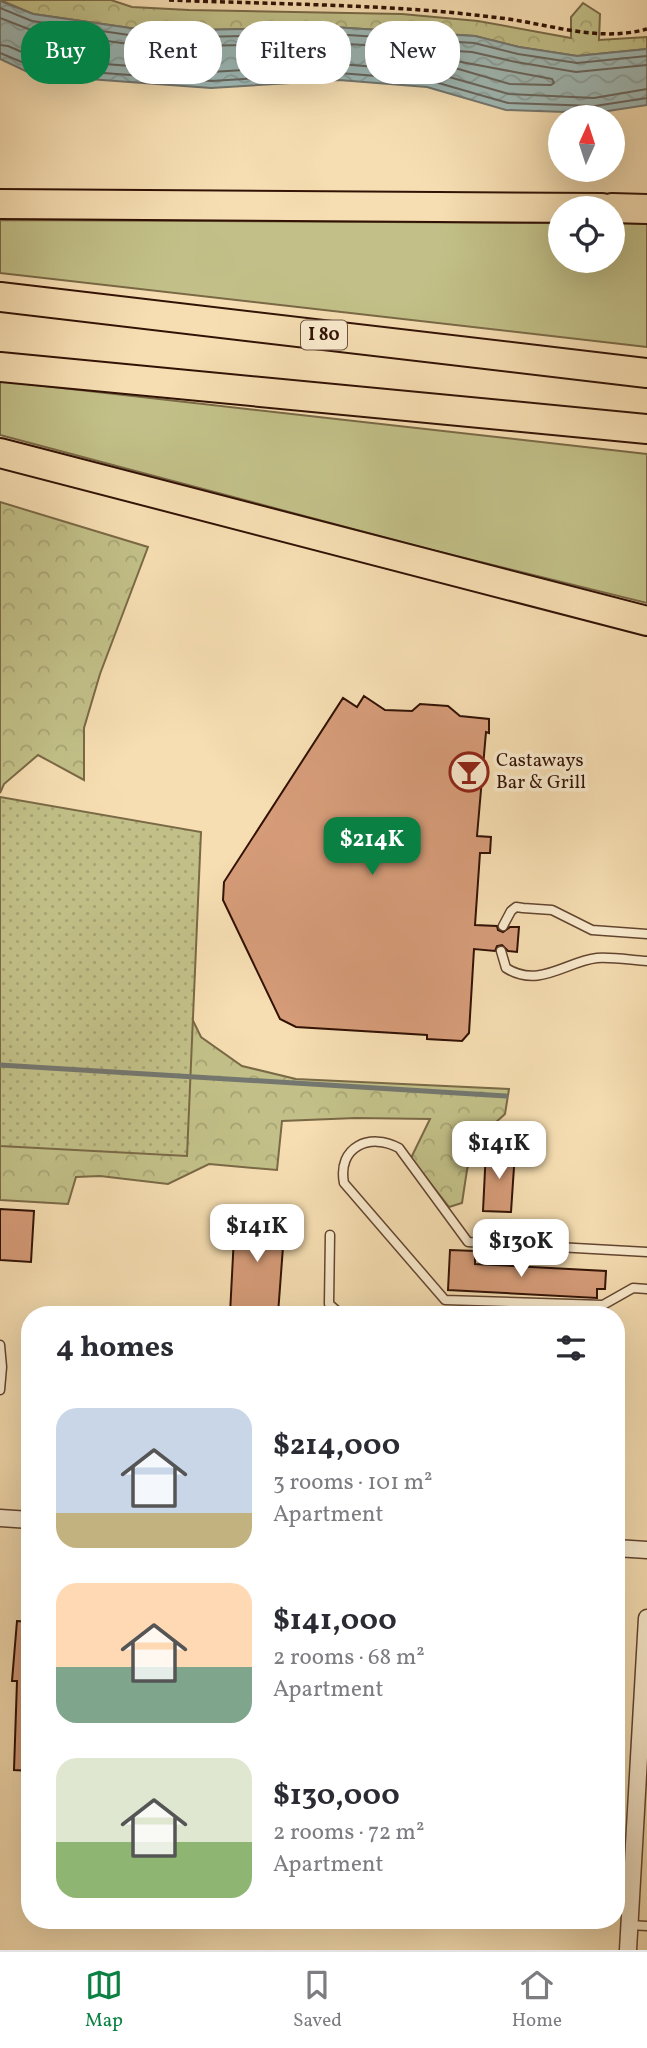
<!DOCTYPE html>
<meta charset="utf-8">
<style>
body{margin:0;font-family:Vollkorn,serif;background:#f2f2f3;color:#2b2b33;height:100vh;display:flex;flex-direction:column;font-size:26px;white-space:nowrap}
*{box-sizing:border-box;margin:0}
p{font-size:23px;color:#7c7c81}
.icon{flex:none;width:38px;height:38px;fill:none;stroke:currentColor;stroke-width:2;stroke-linecap:round;stroke-linejoin:round}
.map{position:relative;flex:1;overflow:hidden}
.details{position:absolute;left:21px;top:1306px;width:604px;height:623px;display:flex;flex-direction:column;background:#fff;border-radius:28px;box-shadow:0 7px 28px #0002}
.details>*{flex:none}
.banner{position:absolute;left:21px;top:21px;width:606px;height:63px;display:flex;gap:14px}
.needle{width:46px;rotate:3deg}
.tools{position:absolute;left:548px;top:105px;display:grid;gap:14px}
.tools a{display:grid;place-items:center;width:77px;height:77px;border-radius:50%;background:#fff;box-shadow:0 7px 28px #0002;font-size:35px}
.price{position:absolute;translate:-50% -60px;padding:0 16px;border-radius:14px;background:#fff;color:#222;font-size:23px;line-height:46px;filter:drop-shadow(0 2px 4px #0008)}
.price::after{content:'';position:absolute;left:50%;top:42px;width:21px;height:16px;margin-left:-10px;background:inherit;clip-path:polygon(0 0,100% 0,50% 100%)}
.price.current{background:#0b8043;color:#fff}
ul{padding:0;list-style:none}
li{display:flex;align-items:center;gap:21px;height:175px;padding:0 35px}
li span{display:grid;place-items:center;flex:none;width:196px;height:140px;border-radius:21px;color:#555}
li>.icon{margin-inline-start:auto}
span .icon{width:84px;height:84px;fill:#fffc;stroke-width:1}
li b{font-size:30px}
h2{display:flex;justify-content:space-between;align-items:center;height:84px;padding:0 35px;font-size:30px}
.tag{padding:0 24px;border-radius:28px;background:#fff;box-shadow:0 7px 28px #0002;font-size:24px;line-height:63px}
.tag.current{background:#0b8043;color:#fff}
.tabs{display:flex;justify-content:space-around;align-items:center;height:98px;border-top:2px solid #e1e1e2;background:#fff;font-size:19px;color:#7c7c81}
.tabs a{display:grid;justify-items:center;gap:4px}
.tabs .current{color:#0b8043}
.map>svg:first-child{display:block}
.green{fill:#c2c088;stroke:#7a6946;stroke-width:2}
.forest{fill:url(#forest-crowns);stroke:#7a6946;stroke-width:2}
.park{fill:url(#park-dots);stroke:#7a6946;stroke-width:2}
.water{fill:url(#water-waves);stroke:#74776f;stroke-width:2}
.lines{fill:none;stroke-linecap:round;stroke-linejoin:round}
.shore{stroke:#69665e;stroke-width:2}
.stream{stroke:#74776f;stroke-width:5}
.building{fill:#d69c79;stroke:#321205;stroke-width:2}
.service-casing{stroke:#634530;stroke-width:11}
.minor-casing{stroke:#634530;stroke-width:19}
.motorway-casing{stroke:#321205;stroke-width:32}
.path{stroke:#321205;stroke-width:3.5;stroke-dasharray:5 3.5;stroke-linecap:butt}
.service{stroke:#f9eacd;stroke-width:8}
.minor{stroke:#f9eacd;stroke-width:16}
.motorway{stroke:#f6deb2;stroke-width:28}
.labels{text-anchor:middle;dominant-baseline:central;stroke-width:7;stroke-linejoin:round;paint-order:stroke}
.shield{fill:#f9eacd;stroke:#6e5341;stroke-width:2}
.shield-label{font-size:18px;font-weight:bold;fill:#321205}
.poi-label{font-size:19px;fill:#321205;stroke:#f9eacd;text-anchor:start}
</style>
<div class="map">
<svg width="647" height="1950" viewBox="0 0 647 1950">
<defs>
<pattern id="forest-crowns" width="20" height="18" patternUnits="userSpaceOnUse" patternTransform="scale(1.75)"><rect width="20" height="18" fill="#c2c088"/><path d="M2 6a3 3 0 1 1 6 0M12 15a3 3 0 1 1 6 0" fill="none" stroke="#a7a474"/></pattern>
<pattern id="park-dots" width="8" height="8" patternUnits="userSpaceOnUse" patternTransform="scale(1.75)"><rect width="8" height="8" fill="#c2c088"/><path d="M2 2h.1M6 6h.1" fill="none" stroke="#a7a474" stroke-width="1.8" stroke-linecap="round"/></pattern>
<pattern id="water-waves" width="16" height="10" patternUnits="userSpaceOnUse" patternTransform="scale(1.75)"><rect width="16" height="10" fill="#a0bab6"/><path d="M0 5q4-4 8 0t8 0" fill="none" stroke="#8a9f9b"/></pattern>
</defs>
<rect width="100%" height="100%" fill="#f6deb2"/>
<filter id="stains"><feTurbulence type="fractalNoise" baseFrequency=".00286" numOctaves="4"/><feColorMatrix values="0 0 0 0 .2 0 0 0 0 .09 0 0 0 0 .02 0 0 0 .5 -.17"/></filter>
<radialGradient id="worn" r=".72"><stop offset=".6" stop-color="#630" stop-opacity="0"/><stop offset="1" stop-color="#630" stop-opacity=".3"/></radialGradient>
<!-- green -->
<path class="green" d="M 0,220 L 560,223 L 560,261 L 612,261 L 613,223 L 647,224 L 647,347 L 0,273 Z
M 0,381 L 647,454 L 647,603 L 432,550 L 0,435 Z"/>
<!-- forest -->
<path class="forest" d="M 0,0 L 111,0 L 132,7 L 189,10 L 402,14 L 478,21 L 571,38 L 571,17 L 583,3 L 600,14 L 599,40 L 647,37 L 647,49 L 577,56 L 519,47 L 475,36 L 332,27 L 151,31 L 33,14 Z
M 0,502 L 148,547 L 100,674 L 84,728 L 84,780 L 38,755 L 4,784 L 0,793 Z
M 0,907 L 182,998 L 201,1037 L 242,1066 L 296,1079 L 509,1089 L 505,1114 L 474,1142 L 467,1170 L 462,1203 L 449,1207 L 411,1158 L 430,1119 L 356,1118 L 282,1121 L 277,1170 L 209,1164 L 168,1184 L 100,1176 L 76,1177 L 68,1204 L 0,1200 Z"/>
<!-- park -->
<path class="park" d="M 0,797 L 201,832 L 187,1156 L 0,1146 Z"/>
<!-- water -->
<path class="water" d="M 0,1 L 33,14 L 151,31 L 332,27 L 475,36 L 519,47 L 577,56 L 647,49 L 647,105 L 595,113 L 506,110 L 427,87 L 339,80 L 211,88 L 34,75 L 0,59 Z"/>
<g class="lines">
<!-- shore -->
<path class="shore" d="M 0,8 L 32,21 L 150,38 L 332,34 L 474,43 L 518,54 L 577,63 L 647,56
M 0,18 L 31,30 L 149,47 L 332,43 L 472,52 L 516,62 L 576,72 L 647,65
M 0,45 L 8,46 L 38,59 L 211,72 L 339,64 L 428,71 L 509,94 L 594,98 L 647,89
M 0,53 L 36,68 L 211,81 L 339,73 L 428,80 L 508,103 L 595,106 L 647,98
M 456,61 L 552,79 L 554,83 L 551,85 L 510,84 L 455,68 L 453,64 Z"/>
<!-- stream -->
<path class="stream" d="M 0,1065 L 506,1096"/>
</g>
<!-- building -->
<path class="building" d="M 364,696 L 385,710 L 412,711 L 420,704 L 448,706 L 460,716 L 489,719 L 489,733 L 486,732 L 477,836 L 491,837 L 490,853 L 480,853 L 475,925 L 497,926 L 498,930 L 503,932 L 510,927 L 519,927 L 517,952 L 508,951 L 502,945 L 497,946 L 495,951 L 474,949 L 469,1033 L 462,1041 L 427,1039 L 427,1035 L 296,1027 L 280,1019 L 223,900 L 224,882 L 343,698 L 357,707 Z
M 486,1150 L 515,1152 L 511,1212 L 483,1211 Z
M 0,1209 L 34,1211 L 31,1262 L 0,1260 Z
M 255,1210 L 278,1211 L 277,1219 L 285,1220 L 278,1314 L 230,1314 L 235,1217 L 254,1218 Z
M 450,1250 L 475,1251 L 475,1264 L 606,1271 L 605,1289 L 597,1289 L 597,1298 L 448,1290 Z
M 17,1621 L 30,1622 L 30,1771 L 14,1770 L 17,1681 L 12,1681 Z"/>
<g class="lines">
<!-- service casing -->
<g class="service-casing">
<path id="service" d="M 503,926 L 511,911 L 516,907 L 523,908 L 552,910 L 592,930 L 647,934
M 501,951 L 506,968 C 539,989 567,961 597,958 C 613,957 631,960 647,961
M 330,1235 L 329,1304 L 337,1311
M 647,1252 L 468,1242 L 399,1148 C 370,1132 337,1147 344,1183 L 445,1300 L 603,1305 L 633,1288 L 647,1289
M 0,1345 L 2,1367 L 0,1390
M 629,1925 L 647,1926"/>
</g>
<!-- minor casing -->
<g class="minor-casing">
<path id="minor" d="M 0,1518 L 30,1520
M 616,1548 L 647,1550
M 628,1950 L 647,1618"/>
</g>
<!-- motorway casing -->
<g class="motorway-casing">
<path id="motorway" d="M 0,204 L 602,208
M 612,208 L 647,209
M 0,297 L 647,373
M 0,367 L 647,429
M 0,453 L 647,621"/>
</g>
<!-- path -->
<path class="path" d="M 169,0 C 265,4 361,4 457,13 C 482,16 507,18 531,23 C 569,30 608,40 647,29"/>
<!-- service -->
<use href="#service" class="service"/>
<!-- minor -->
<use href="#minor" class="minor"/>
<!-- motorway -->
<use href="#motorway" class="motorway"/>
</g>
<!-- icons -->
<defs>
<g id="bar-ring" transform="scale(2.0125)"><circle r="9.5" fill="#f9eacd" stroke="#8f2418" stroke-width="1.5"/><path d="M-6-5H6L.8 .8V4.5H3.5V6h-7V4.5H-.8V.8Z" fill="#8f2418"/></g>
</defs>
<g fill-rule="evenodd">
<use href="#bar-ring" x="469" y="772"/>
</g>
<g class="labels">
<!-- shield labels -->
<rect class="shield" x="301" y="320.5" width="46" height="29" rx="5"/>
<g class="shield-label">
<text x="324" y="335">I 80</text>
</g>
<!-- poi labels -->
<g class="poi-label">
<text x="496" y="761">Castaways<tspan x="496" dy="22">Bar &amp; Grill</tspan></text>
</g>
</g>
<rect width="100%" height="100%" filter="url(#stains)"/>
<rect width="100%" height="100%" fill="url(#worn)"/>
</svg>
<div class="tools">
<a><svg class="needle" viewBox="-14 -14 28 28"><path d="M0-13l5 13h-10z" fill="#e53935"/><path d="M0 13l5-13h-10z" fill="#7c7c81"/></svg></a>
<a><svg class="icon" aria-label="locate" viewBox="0 0 24 24"><circle cx="12" cy="12" r="6"/><path d="M12 2v4M12 18v4M2 12h4M18 12h4"/></svg></a>
</div>
<b class="price current" style="left:372px;top:877px">$214K</b>
<b class="price" style="left:499px;top:1181px">$141K</b>
<b class="price" style="left:257px;top:1264px">$141K</b>
<b class="price" style="left:521px;top:1279px">$130K</b>
<div class="banner">
<a class="tag current">Buy</a>
<a class="tag">Rent</a>
<a class="tag">Filters</a>
<a class="tag">New</a>
</div>
<section class="details">
<h2>4 homes<svg class="icon" aria-label="filters" viewBox="0 0 24 24"><path d="M4 7h16M4 17h16"/><circle cx="9" cy="7" r="2"/><circle cx="15" cy="17" r="2"/></svg></h2>
<ul>
<li><span style="background:linear-gradient(#c9d6e8 75%,#c2b280 0)"><svg class="icon" aria-label="home" viewBox="0 0 24 24"><path d="M3 11l9-7 9 7M6 9v11h12V9"/></svg></span><div><b>$214,000</b><p>3 rooms · 101 m²</p><p>Apartment</p></div></li>
<li><span style="background:linear-gradient(#ffd9b3 60%,#7fa58c 0)"><svg class="icon" aria-label="home" viewBox="0 0 24 24"><path d="M3 11l9-7 9 7M6 9v11h12V9"/></svg></span><div><b>$141,000</b><p>2 rooms · 68 m²</p><p>Apartment</p></div></li>
<li><span style="background:linear-gradient(#dfe7d0 60%,#8fb573 0)"><svg class="icon" aria-label="home" viewBox="0 0 24 24"><path d="M3 11l9-7 9 7M6 9v11h12V9"/></svg></span><div><b>$130,000</b><p>2 rooms · 72 m²</p><p>Apartment</p></div></li>
</ul>
</section>
</div>
<nav class="tabs">
<a class="current"><svg class="icon" aria-label="map" viewBox="0 0 24 24"><path d="M3 6l6-2 6 2 6-2v14l-6 2-6-2-6 2zM9 4v14M15 6v14"/></svg>Map</a>
<a><svg class="icon" aria-label="saved" viewBox="0 0 24 24"><path d="M7 4h10v16l-5-4-5 4z"/></svg>Saved</a>
<a><svg class="icon" aria-label="home" viewBox="0 0 24 24"><path d="M3 11l9-7 9 7M6 9v11h12V9"/></svg>Home</a>
</nav>
